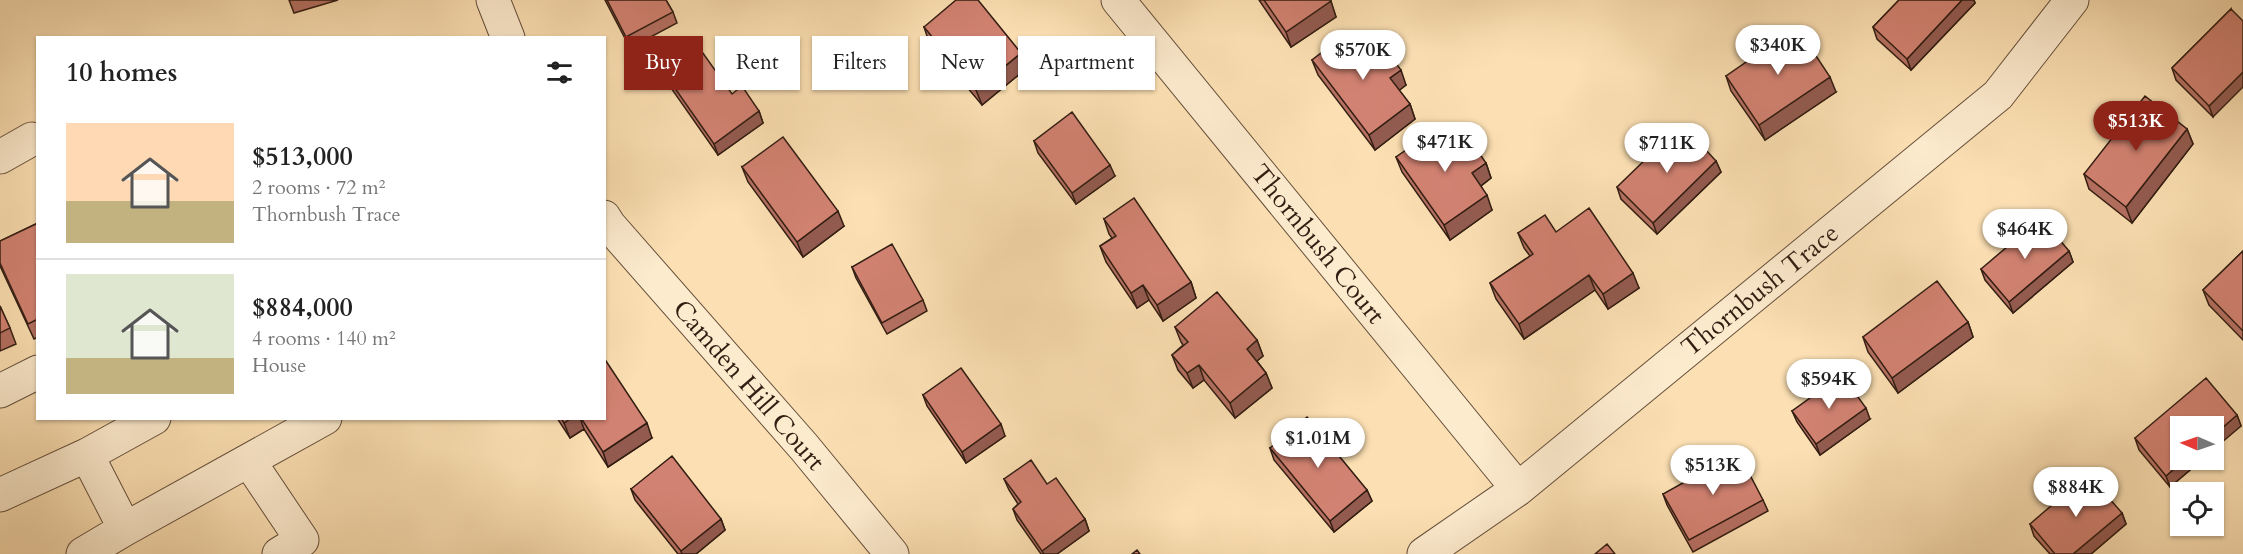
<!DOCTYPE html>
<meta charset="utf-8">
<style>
body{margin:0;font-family:Cardo,serif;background:#f2f2f2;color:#222;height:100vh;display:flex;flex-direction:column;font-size:22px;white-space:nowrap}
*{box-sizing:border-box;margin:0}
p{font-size:20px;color:#767676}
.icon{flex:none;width:33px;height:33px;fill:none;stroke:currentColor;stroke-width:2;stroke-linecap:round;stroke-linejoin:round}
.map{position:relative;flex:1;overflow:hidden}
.sheet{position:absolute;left:36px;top:36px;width:570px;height:384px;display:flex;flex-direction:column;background:#fff;border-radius:0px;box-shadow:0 2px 4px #0004}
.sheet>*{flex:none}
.guide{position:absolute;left:624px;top:36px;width:570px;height:54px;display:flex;gap:12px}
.needle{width:39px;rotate:272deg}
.buttons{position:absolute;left:2170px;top:416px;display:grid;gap:12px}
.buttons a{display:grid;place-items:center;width:54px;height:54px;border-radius:0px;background:#fff;box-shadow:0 2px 4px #0004;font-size:30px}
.price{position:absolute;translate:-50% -51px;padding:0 14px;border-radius:21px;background:#fff;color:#222;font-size:20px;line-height:39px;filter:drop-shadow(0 2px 3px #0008)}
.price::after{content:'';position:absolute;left:50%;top:36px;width:18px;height:14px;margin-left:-9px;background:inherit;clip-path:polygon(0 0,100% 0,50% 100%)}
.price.selected{background:#8f2418;color:#fff}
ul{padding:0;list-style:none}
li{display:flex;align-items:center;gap:18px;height:150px;padding:0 30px}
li+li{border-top:2px solid #e0e0e0}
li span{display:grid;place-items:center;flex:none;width:168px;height:120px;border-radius:0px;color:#555}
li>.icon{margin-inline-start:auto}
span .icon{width:72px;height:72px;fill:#fffc;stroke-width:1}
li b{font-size:26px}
h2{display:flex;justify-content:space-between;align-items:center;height:72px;padding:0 30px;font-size:26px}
.chip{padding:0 21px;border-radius:0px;background:#fff;box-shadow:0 2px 4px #0004;font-size:21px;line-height:54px}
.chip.selected{background:#8f2418;color:#fff}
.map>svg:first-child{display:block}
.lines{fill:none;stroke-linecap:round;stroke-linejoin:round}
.minor-casing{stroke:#644e3a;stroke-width:35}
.minor{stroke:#fdebce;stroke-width:33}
.wall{fill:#b57062;stroke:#321d12;stroke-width:1.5}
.shaded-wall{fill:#935b50;stroke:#321d12;stroke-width:1.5}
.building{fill:#d28272;stroke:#321d12;stroke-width:1.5}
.labels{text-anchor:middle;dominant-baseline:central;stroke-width:6;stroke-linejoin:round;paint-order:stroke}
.street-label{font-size:26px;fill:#321d12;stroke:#fdebce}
</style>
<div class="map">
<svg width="2243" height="554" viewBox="0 0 2243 554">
<rect width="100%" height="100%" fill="#fce0b3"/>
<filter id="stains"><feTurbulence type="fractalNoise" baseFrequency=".00333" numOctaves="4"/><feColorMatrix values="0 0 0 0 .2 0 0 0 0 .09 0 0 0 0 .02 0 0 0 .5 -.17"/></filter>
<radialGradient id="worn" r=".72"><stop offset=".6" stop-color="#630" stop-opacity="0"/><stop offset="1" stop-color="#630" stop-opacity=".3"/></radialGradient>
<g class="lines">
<!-- minor casing -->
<g class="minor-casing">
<path id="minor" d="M 493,0 L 508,38
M 1118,0 L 1518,489
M 0,157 L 32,139
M 604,217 L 609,225 L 804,447 L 892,554
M 0,391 L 38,372
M 87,455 L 125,529
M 249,461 L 302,540 L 279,554
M 0,495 L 87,455 L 154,418
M 83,554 L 125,529 L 325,418
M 1424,554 L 1518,489 L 1998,95 L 2072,0"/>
</g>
<!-- minor -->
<use href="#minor" class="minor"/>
</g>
<!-- wall -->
<path class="wall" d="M 289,0 L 338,0 L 294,13 Z
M 605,0 L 666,0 L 673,12 L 677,23 L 630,48 Z
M 1259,0 L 1330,0 L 1336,17 L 1291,47 Z
M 1899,0 L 1974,0 L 1975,3 L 1911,70 L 1877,39 L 1873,27 Z
M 2231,9 L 2213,117 L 2176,80 L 2172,68 Z
M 924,27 L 1027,68 L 982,105 L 929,42 Z
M 1361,51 L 1406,85 L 1399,90 L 1410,104 L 1415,119 L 1375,150 L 1318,75 L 1312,60 Z
M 660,67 L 732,94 L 759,111 L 763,123 L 718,155 L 664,78 Z
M 1726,76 L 1836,92 L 1765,140 L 1731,91 Z
M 2187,129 L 2193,144 L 2132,223 L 2089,189 L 2084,174 Z
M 1034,141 L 1115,176 L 1076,204 L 1038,153 Z
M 1450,145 L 1486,163 L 1491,178 L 1481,186 L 1492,210 L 1450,240 L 1402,172 L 1396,157 Z
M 1716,161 L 1721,172 L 1657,234 L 1621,199 L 1617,187 Z
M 742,167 L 844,226 L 803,257 L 748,182 Z
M 1104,219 L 1191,282 L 1196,298 L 1163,321 L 1149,300 L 1137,308 L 1106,262 L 1100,246 L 1112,238 L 1109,234 Z
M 38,223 L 38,337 L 34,339 L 0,266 L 0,241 Z
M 1556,232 L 1639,288 L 1608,309 L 1595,290 L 1524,339 L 1496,299 L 1490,283 L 1530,256 L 1524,248 L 1518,233 Z
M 2069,251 L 2073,262 L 2013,313 L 1985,280 L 1981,269 Z
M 2243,251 L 2243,340 L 2209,305 L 2203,290 Z
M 852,267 L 923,300 L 927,311 L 887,334 L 856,278 Z
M 0,306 L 10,328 L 16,344 L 0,351 Z
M 1968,322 L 1973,337 L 1898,393 L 1868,352 L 1863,337 Z
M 1175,327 L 1257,340 L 1263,356 L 1257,361 L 1266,373 L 1272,388 L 1235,418 L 1204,380 L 1193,388 L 1178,370 L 1172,355 L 1183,345 L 1181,342 Z
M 923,395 L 1005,436 L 966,463 L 927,406 Z
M 1792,411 L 1870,419 L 1820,455 L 1797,422 Z
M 2237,415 L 2241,426 L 2181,459 L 2203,459 L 2170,487 L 2139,450 L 2135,438 Z
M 557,418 L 604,418 L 652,438 L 608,467 L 584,429 L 570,438 Z
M 1270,448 L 1367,490 L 1372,501 L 1334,532 L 1274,460 Z
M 1004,479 L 1047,484 L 1085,519 L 1089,531 L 1057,554 L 1041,554 L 1017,520 L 1013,509 L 1018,504 L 1009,490 Z
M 631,489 L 721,519 L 725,530 L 696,554 L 678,554 L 635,500 Z
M 1663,494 L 1763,500 L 1768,511 L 1693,552 L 1667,505 Z
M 2122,513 L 2126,524 L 2091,554 L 2050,554 L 2034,536 L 2030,524 Z"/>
<!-- shaded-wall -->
<path class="shaded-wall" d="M 1962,0 L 1974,0 L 1975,3 L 1911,70 L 1907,59 Z
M 1331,1 L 1336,17 L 1291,47 L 1286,32 Z
M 1021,53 L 1027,68 L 982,105 L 976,90 Z
M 1401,70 L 1406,85 L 1396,93 L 1390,78 Z
M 2243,72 L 2243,87 L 2213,117 L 2209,106 Z
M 1830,77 L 1836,92 L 1765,140 L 1759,125 Z
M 1410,104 L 1415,119 L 1375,150 L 1369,135 Z
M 759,111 L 763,123 L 718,155 L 714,144 Z
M 2187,129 L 2193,144 L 2132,223 L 2126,207 Z
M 1716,161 L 1721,172 L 1657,234 L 1653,223 Z
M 1486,163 L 1491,178 L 1478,188 L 1472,173 Z
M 1110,165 L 1115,176 L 1076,204 L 1072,193 Z
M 1487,195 L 1492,210 L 1450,240 L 1444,225 Z
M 838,211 L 844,226 L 803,257 L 797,242 Z
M 2069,251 L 2073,262 L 2013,313 L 2009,302 Z
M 1633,273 L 1639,288 L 1608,309 L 1603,294 Z
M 1589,275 L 1595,290 L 1524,339 L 1519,324 Z
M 1191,282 L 1196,298 L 1163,321 L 1157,305 Z
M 1143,285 L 1149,300 L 1137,308 L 1131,293 Z
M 1968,322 L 1973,337 L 1898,393 L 1892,378 Z
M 1257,340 L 1263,356 L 1253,364 L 1247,349 Z
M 1199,365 L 1204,380 L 1193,388 L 1187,373 Z
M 1266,373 L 1272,388 L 1235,418 L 1230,403 Z
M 1866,408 L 1870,419 L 1820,455 L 1816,444 Z
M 2237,415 L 2241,426 L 2214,449 L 2214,435 Z
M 571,418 L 580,418 L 584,429 L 570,438 L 564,423 Z
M 647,423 L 652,438 L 608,467 L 603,452 Z
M 1001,424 L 1005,436 L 966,463 L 962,452 Z
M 2185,459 L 2203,459 L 2170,487 L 2166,476 Z
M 1367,490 L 1372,501 L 1334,532 L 1330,521 Z
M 2122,513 L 2126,524 L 2091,554 L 2073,554 Z
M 721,519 L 725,530 L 696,554 L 682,554 L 681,551 Z
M 1085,519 L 1089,531 L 1057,554 L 1044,554 L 1042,551 Z"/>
<!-- building -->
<path class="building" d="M 607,0 L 666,0 L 673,12 L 626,37 Z
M 956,0 L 978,0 L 1021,53 L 976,90 L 924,27 Z
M 1264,0 L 1330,0 L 1331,1 L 1286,32 Z
M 1899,0 L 1962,0 L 1907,59 L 1873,27 Z
M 2231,9 L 2243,21 L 2243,72 L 2209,106 L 2172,68 Z
M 1797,27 L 1830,77 L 1759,125 L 1726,76 Z
M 1347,33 L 1361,51 L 1377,38 L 1401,70 L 1390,78 L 1410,104 L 1369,135 L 1312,60 Z
M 695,42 L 732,94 L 742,86 L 759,111 L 714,144 L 660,67 Z
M 2145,96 L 2187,129 L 2126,207 L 2084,174 Z
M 1072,112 L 1110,165 L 1072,193 L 1034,141 Z
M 1682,124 L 1716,161 L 1653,223 L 1617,187 Z
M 1438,128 L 1450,145 L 1466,134 L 1486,163 L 1472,173 L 1487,195 L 1444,225 L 1396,157 Z
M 783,137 L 838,211 L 797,242 L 742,167 Z
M 1134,198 L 1191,282 L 1157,305 L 1143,285 L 1131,293 L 1100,246 L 1116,236 L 1104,219 Z
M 1589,208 L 1633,273 L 1603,294 L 1589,275 L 1519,324 L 1490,283 L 1533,254 L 1518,233 L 1545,215 L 1556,232 Z
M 2041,218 L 2069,251 L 2009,302 L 1981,269 Z
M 38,223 L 38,319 L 28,324 L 0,263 L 0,241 Z
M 892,244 L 923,300 L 882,323 L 852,267 Z
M 2243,251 L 2243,331 L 2203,290 Z
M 1937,281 L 1968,322 L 1892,378 L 1863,337 Z
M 1217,292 L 1257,340 L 1247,349 L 1266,373 L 1230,403 L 1199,365 L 1187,373 L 1172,355 L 1188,342 L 1175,327 Z
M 0,306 L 10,328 L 0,333 Z
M 604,358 L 647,423 L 603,452 L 581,418 L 604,418 Z
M 961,368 L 1001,424 L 962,452 L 923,395 Z
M 1842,375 L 1866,408 L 1816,444 L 1792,411 Z
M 2206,378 L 2237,415 L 2214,435 L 2214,426 L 2181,426 L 2181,459 L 2185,459 L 2166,476 L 2135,438 Z
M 1307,417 L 1367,490 L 1330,521 L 1270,448 Z
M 561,418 L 571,418 L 564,423 Z
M 1738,452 L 1763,500 L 1689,540 L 1663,494 Z
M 672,456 L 721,519 L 681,551 L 631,489 Z
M 1031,460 L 1047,484 L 1056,478 L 1085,519 L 1042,551 L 1013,509 L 1021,502 L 1004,479 Z
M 2088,474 L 2122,513 L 2073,554 L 2055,554 L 2030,524 Z
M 1607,544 L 1615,554 L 1595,554 Z
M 1137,550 L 1140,554 L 1132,554 Z"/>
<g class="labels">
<!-- street labels -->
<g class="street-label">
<text transform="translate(1318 244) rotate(51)">Thornbush Court</text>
<text transform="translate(1760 290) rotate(-39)">Thornbush Trace</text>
<text transform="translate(749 385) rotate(49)">Camden Hill Court</text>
</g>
</g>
<rect width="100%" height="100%" filter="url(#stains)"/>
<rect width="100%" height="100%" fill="url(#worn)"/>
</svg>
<div class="buttons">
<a><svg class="needle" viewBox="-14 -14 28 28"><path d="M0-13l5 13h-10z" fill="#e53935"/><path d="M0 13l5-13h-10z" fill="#767676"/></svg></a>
<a><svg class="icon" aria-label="locate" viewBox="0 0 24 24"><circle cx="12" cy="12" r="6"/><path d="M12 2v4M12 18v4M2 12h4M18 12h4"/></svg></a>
</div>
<b class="price" style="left:1778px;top:76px">$340K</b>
<b class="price" style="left:1363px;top:81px">$570K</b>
<b class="price selected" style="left:2136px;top:152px">$513K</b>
<b class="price" style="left:1445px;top:173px">$471K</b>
<b class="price" style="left:1667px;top:174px">$711K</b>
<b class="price" style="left:2025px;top:260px">$464K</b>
<b class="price" style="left:1829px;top:410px">$594K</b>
<b class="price" style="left:1318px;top:469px">$1.01M</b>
<b class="price" style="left:1713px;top:496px">$513K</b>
<b class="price" style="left:2076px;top:518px">$884K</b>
<div class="guide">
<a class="chip selected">Buy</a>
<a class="chip">Rent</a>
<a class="chip">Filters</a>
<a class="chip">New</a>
<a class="chip">Apartment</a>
</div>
<section class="sheet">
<h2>10 homes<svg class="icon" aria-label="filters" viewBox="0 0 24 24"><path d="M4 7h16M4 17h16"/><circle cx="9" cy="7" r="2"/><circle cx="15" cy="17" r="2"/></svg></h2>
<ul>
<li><span style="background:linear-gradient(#ffd9b3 65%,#c2b280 0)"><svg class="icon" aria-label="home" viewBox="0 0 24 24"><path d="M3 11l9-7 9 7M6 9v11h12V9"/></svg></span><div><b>$513,000</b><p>2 rooms · 72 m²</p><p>Thornbush Trace</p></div></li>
<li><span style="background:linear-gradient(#dfe7d0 70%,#c2b280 0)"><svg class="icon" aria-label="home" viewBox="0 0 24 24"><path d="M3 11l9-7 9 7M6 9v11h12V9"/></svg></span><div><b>$884,000</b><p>4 rooms · 140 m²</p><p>House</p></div></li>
</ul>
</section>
</div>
